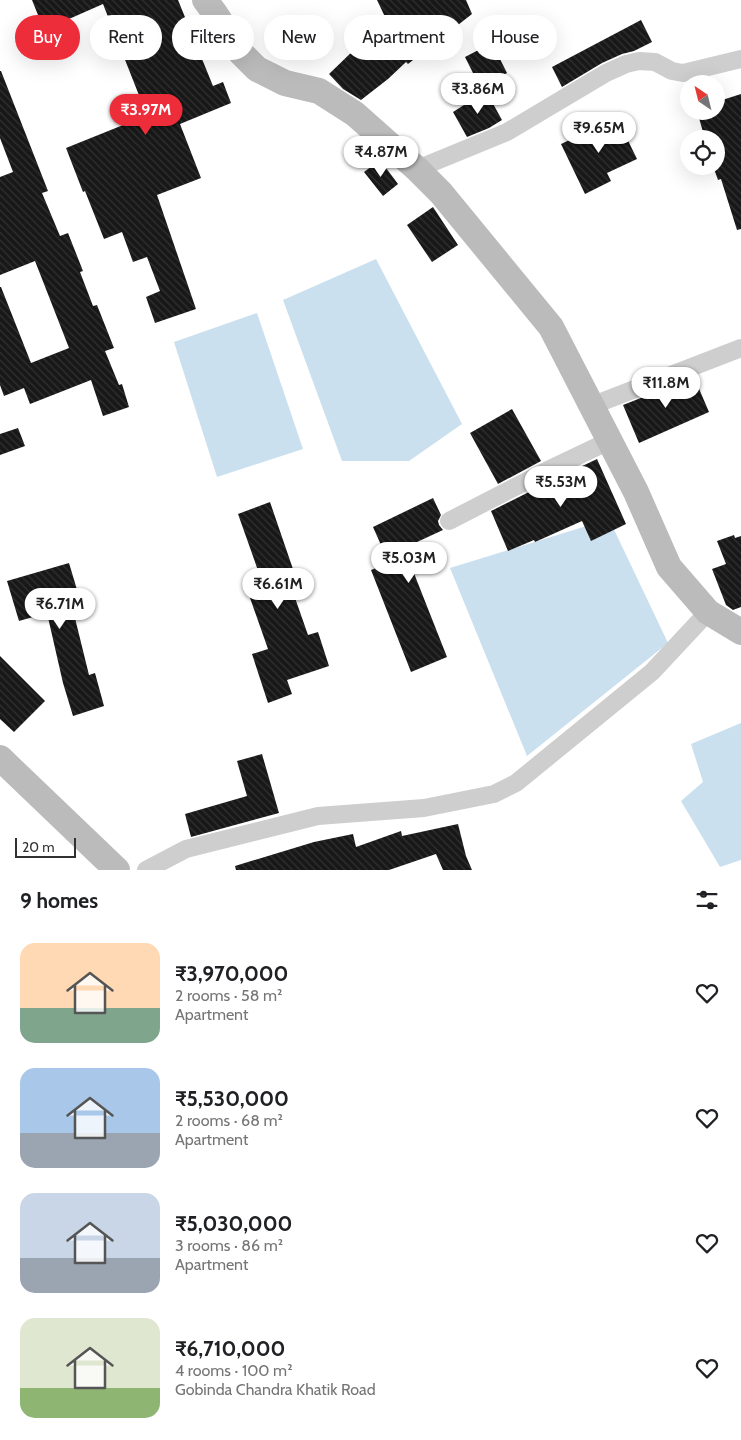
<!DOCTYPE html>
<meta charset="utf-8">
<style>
body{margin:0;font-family:Cabin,sans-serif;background:#f6f6f6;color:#202124;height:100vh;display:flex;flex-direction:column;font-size:19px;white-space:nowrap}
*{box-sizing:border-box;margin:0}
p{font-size:16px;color:#757577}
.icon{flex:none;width:28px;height:28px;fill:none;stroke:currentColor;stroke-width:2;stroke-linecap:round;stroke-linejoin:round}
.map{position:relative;height:870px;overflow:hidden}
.details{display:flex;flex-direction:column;background:#fff;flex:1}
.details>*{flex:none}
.banner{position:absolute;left:15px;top:15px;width:711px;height:45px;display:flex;gap:10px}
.needle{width:32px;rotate:325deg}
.buttons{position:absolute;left:680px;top:75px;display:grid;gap:10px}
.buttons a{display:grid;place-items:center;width:45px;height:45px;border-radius:50%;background:#fff;box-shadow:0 5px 20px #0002;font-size:25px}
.scale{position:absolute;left:15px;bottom:12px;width:61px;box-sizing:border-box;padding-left:5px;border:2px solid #313131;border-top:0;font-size:14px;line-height:18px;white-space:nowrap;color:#313131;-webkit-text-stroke:4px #fff;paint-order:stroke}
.price{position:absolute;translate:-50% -42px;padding:0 11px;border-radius:18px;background:#fff;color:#222;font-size:16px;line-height:32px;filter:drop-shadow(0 1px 2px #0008)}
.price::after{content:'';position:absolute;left:50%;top:30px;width:15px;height:11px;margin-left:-8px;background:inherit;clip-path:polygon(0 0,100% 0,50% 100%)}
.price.selected{background:#ee2d3a;color:#fff}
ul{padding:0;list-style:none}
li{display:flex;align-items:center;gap:15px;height:125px;padding:0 20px}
li span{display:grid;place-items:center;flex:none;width:140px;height:100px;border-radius:15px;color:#555}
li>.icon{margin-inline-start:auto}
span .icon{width:60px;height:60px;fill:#fffc;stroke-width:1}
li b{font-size:21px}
h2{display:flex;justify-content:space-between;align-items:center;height:60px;padding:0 20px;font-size:21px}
.tag{padding:0 18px;border-radius:22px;background:#fff;box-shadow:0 5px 20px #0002;font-size:18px;line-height:45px}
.tag.selected{background:#ee2d3a;color:#fff}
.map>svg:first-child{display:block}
.water{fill:#cae0ee}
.building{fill:url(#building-back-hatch)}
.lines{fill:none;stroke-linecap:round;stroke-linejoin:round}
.street{stroke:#cecece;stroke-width:18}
.secondary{stroke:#bbb;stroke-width:26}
</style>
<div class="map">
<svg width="741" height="870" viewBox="0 0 741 870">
<defs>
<pattern id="building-back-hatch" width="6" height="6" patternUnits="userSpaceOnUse" patternTransform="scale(1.25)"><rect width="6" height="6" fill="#181818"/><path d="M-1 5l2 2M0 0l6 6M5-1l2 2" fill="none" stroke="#313131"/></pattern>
</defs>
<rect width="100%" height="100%" fill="#fff"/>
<!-- water -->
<path class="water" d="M 376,259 L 462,424 L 409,461 L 342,461 L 283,300 Z
M 257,313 L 303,449 L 217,477 L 174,342 Z
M 609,519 L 668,643 L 527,756 L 450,568 Z
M 741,723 L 741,860 L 720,867 L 681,801 L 703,782 L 691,744 Z"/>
<!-- building -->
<path class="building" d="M 32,0 L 178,0 L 213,86 L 223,82 L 231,103 L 180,124 L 201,178 L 157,195 L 196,309 L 155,323 L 146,297 L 160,291 L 147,257 L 133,262 L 122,232 L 104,239 L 85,191 L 83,192 L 66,148 L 143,117 L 142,115 L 146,113 L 103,4 L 44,30 Z
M 377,0 L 466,0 L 472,14 L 408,64 L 406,62 L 388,79 L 361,100 L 343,89 L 329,74 L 386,19 Z
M 641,20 L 652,42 L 634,51 L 622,54 L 602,63 L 562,87 L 552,67 Z
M 492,43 L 507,73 L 480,87 L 465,57 Z
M 0,71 L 1,71 L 48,191 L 42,193 L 60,236 L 68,233 L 83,271 L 80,272 L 93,306 L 97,305 L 114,348 L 105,351 L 119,385 L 122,384 L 129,407 L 103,416 L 91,380 L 30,404 L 24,388 L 4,396 L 0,385 L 0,287 L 1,287 L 31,363 L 69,348 L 35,261 L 0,275 L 0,177 L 13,172 L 0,138 Z
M 486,91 L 502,120 L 489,128 L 467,137 L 453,112 Z
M 741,94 L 741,229 L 737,230 L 721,179 L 718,180 L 713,166 L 716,166 L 716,139 L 705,139 L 697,111 L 716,111 L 716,102 Z
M 617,118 L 637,159 L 607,173 L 611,181 L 585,194 L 561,144 Z
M 380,160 L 398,184 L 383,196 L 364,172 Z
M 433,207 L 458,245 L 432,262 L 407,225 Z
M 694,377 L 709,412 L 639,443 L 623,405 Z
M 512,409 L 541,461 L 498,484 L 470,433 Z
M 18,428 L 25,446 L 0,455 L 0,434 Z
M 597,459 L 626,524 L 591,541 L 582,521 L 535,542 L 534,540 L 508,551 L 491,511 L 553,480 Z
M 433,498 L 441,515 L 438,521 L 439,525 L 443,530 L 404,548 L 447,657 L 411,672 L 371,570 L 389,563 L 373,527 Z
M 270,502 L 294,572 L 287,575 L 308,635 L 318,632 L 329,666 L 287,680 L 292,694 L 268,703 L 252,654 L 268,649 L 250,598 L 266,593 L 238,514 Z
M 734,535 L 735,538 L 741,536 L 741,607 L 733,610 L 726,605 L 712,569 L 726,564 L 717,541 Z
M 69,563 L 81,603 L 72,606 L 89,675 L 95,673 L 104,706 L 73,716 L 63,683 L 47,613 L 19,621 L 7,581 Z
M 0,656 L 45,701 L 14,732 L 0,719 Z
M 262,754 L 279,813 L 191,837 L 185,814 L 247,796 L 237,761 Z
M 458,824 L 466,856 L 472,870 L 443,870 L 436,854 L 389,870 L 236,870 L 235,866 L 314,842 L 353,834 L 356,847 L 401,831 L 402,836 Z"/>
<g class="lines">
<!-- street -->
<path class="street" d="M 417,169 L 507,132 L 606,73 L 626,64 L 639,61 L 655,62 L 672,71 L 683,73 L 741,59
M 591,406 L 741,348
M 449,521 L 548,470 L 609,441
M 146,870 L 186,849 L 318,816 L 424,808 L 494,794 L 516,783 L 652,672 L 708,612"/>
<!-- secondary -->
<path class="secondary" d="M 205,0 L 214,12 L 241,53 L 257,69 L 285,83 L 319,91 L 355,114 L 417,169 L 441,193 L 551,327 L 636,492 L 669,567 L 708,612 L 741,632
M 0,758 L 117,870"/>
</g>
</svg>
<div class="buttons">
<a><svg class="needle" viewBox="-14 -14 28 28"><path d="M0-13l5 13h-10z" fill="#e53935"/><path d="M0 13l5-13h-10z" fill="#757577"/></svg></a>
<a><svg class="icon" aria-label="locate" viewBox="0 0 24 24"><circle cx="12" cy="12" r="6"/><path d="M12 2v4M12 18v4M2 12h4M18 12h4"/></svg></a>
</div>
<div class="scale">20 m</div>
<b class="price" style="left:478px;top:115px">₹3.86M</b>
<b class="price selected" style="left:146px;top:136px">₹3.97M</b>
<b class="price" style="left:599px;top:154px">₹9.65M</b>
<b class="price" style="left:381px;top:178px">₹4.87M</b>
<b class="price" style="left:666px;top:409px">₹11.8M</b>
<b class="price" style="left:561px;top:508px">₹5.53M</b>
<b class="price" style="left:409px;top:584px">₹5.03M</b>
<b class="price" style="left:278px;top:610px">₹6.61M</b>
<b class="price" style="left:60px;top:630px">₹6.71M</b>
<div class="banner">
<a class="tag selected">Buy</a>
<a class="tag">Rent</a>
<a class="tag">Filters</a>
<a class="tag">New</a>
<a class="tag">Apartment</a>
<a class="tag">House</a>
</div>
</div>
<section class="details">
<h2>9 homes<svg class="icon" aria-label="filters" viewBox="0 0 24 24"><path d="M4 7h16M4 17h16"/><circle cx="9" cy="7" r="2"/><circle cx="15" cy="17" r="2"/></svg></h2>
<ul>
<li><span style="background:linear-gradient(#ffd9b3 65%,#7fa58c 0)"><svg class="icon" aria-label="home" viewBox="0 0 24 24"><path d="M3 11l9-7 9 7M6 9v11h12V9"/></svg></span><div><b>₹3,970,000</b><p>2 rooms · 58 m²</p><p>Apartment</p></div><svg class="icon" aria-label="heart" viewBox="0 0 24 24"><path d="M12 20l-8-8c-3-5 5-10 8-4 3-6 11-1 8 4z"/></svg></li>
<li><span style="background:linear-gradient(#a9c7e8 65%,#9aa5b1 0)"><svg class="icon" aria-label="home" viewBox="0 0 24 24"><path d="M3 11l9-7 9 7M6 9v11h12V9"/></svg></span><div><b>₹5,530,000</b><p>2 rooms · 68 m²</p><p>Apartment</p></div><svg class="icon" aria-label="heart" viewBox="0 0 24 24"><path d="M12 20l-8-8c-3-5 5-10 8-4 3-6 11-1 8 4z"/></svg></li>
<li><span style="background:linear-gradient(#c9d6e8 65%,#9aa5b1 0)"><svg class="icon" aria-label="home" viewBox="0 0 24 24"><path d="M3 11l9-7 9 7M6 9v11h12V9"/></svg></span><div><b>₹5,030,000</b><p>3 rooms · 86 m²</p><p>Apartment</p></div><svg class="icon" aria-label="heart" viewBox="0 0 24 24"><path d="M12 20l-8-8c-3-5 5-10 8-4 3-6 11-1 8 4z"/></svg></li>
<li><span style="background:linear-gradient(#dfe7d0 70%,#8fb573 0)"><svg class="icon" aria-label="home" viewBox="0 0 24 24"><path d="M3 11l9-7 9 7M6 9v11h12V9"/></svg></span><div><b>₹6,710,000</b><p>4 rooms · 100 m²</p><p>Gobinda Chandra Khatik Road</p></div><svg class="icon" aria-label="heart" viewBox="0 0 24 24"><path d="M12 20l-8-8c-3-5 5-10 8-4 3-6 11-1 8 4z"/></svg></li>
</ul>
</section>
